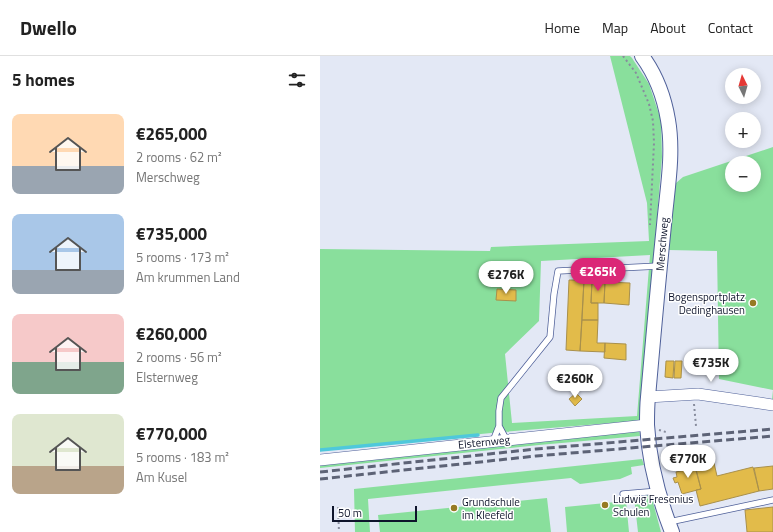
<!DOCTYPE html>
<meta charset="utf-8">
<style>
body{margin:0;font-family:"Titillium Web",sans-serif;background:#f6f6f6;color:#222;height:100vh;display:flex;flex-direction:column;font-size:15px;white-space:nowrap}
*{box-sizing:border-box;margin:0}
p{font-size:13px;color:#767676}
.icon{flex:none;width:22px;height:22px;fill:none;stroke:currentColor;stroke-width:2;stroke-linecap:round;stroke-linejoin:round}
.map{position:relative;flex:1;overflow:hidden}
.panel{display:flex;flex-direction:column;background:#fff;width:320px}
.panel>*{flex:none}
.needle{width:26px;rotate:355deg}
.tools{position:absolute;left:405px;top:12px;display:grid;gap:8px}
.tools a{display:grid;place-items:center;width:36px;height:36px;border-radius:50%;background:#fff;box-shadow:0 2px 10px #0003;font-size:20px}
.scale{position:absolute;left:12px;bottom:10px;width:85px;box-sizing:border-box;padding-left:4px;border:2px solid #0e142b;border-top:0;font-size:11px;line-height:14px;white-space:nowrap;color:#0e142b;-webkit-text-stroke:3px #fff;paint-order:stroke}
.price{position:absolute;translate:-50% -34px;padding:0 9px;border-radius:14px;background:#fff;color:#222;font-size:13px;line-height:26px;filter:drop-shadow(0 1px 2px #0008)}
.price::after{content:'';position:absolute;left:50%;top:24px;width:12px;height:9px;margin-left:-6px;background:inherit;clip-path:polygon(0 0,100% 0,50% 100%)}
.price.selected{background:#db2777;color:#fff}
ul{padding:0;list-style:none}
li{display:flex;align-items:center;gap:12px;height:100px;padding:0 12px}
li span{display:grid;place-items:center;flex:none;width:112px;height:80px;border-radius:8px;color:#555}
li>.icon{margin-inline-start:auto}
span .icon{width:48px;height:48px;fill:#fffc;stroke-width:1}
li b{font-size:17px}
h2{display:flex;justify-content:space-between;align-items:center;height:48px;padding:0 12px;font-size:17px}
header{display:flex;align-items:center;gap:24px;box-sizing:border-box;height:56px;padding:0 20px;background:#fff;border-bottom:1px solid #e0e0e0}
header strong{font-size:19px}
nav{display:flex;gap:22px;margin-inline-start:auto;font-size:14px}
main{display:flex;flex:1;min-height:0}
.map>svg:first-child{display:block}
.green{fill:#89df9c;fill-rule:evenodd}
.lines{fill:none;stroke-linecap:round;stroke-linejoin:round}
.stream{stroke:#4fc8db;stroke-width:3.5}
.building{fill:#e2bb4a;stroke:#a9904b}
.service-casing{stroke:#4f6099;stroke-width:7}
.minor-casing{stroke:#4f6099;stroke-width:12}
.tertiary-casing{stroke:#4f6099;stroke-width:16}
.path{stroke:#878c9d;stroke-width:2;stroke-dasharray:2 3;stroke-linecap:butt}
.service{stroke:#fff;stroke-width:5.5}
.minor{stroke:#fff;stroke-width:11}
.tertiary{stroke:#fff;stroke-width:14}
.rail{stroke:#5d6376;stroke-width:3;stroke-dasharray:8 4;stroke-linecap:butt}
.poi-dot{fill:#977b23;stroke:#fff;stroke-width:1.5}
.labels{text-anchor:middle;dominant-baseline:central;stroke-width:3;stroke-linejoin:round;paint-order:stroke}
.street-label{font-size:11px;fill:#0e142b;stroke:#fff}
.poi-label{font-size:11px;fill:#0e142b;stroke:#fff;text-anchor:start}
</style>
<header>
<strong>Dwello</strong>
<nav><a>Home</a><a>Map</a><a>About</a><a>Contact</a></nav>
</header>
<main>
<section class="panel">
<h2>5 homes<svg class="icon" aria-label="filters" viewBox="0 0 24 24"><path d="M4 7h16M4 17h16"/><circle cx="9" cy="7" r="2"/><circle cx="15" cy="17" r="2"/></svg></h2>
<ul>
<li><span style="background:linear-gradient(#ffd9b3 65%,#9aa5b1 0)"><svg class="icon" aria-label="home" viewBox="0 0 24 24"><path d="M3 11l9-7 9 7M6 9v11h12V9"/></svg></span><div><b>€265,000</b><p>2 rooms · 62 m²</p><p>Merschweg</p></div></li>
<li><span style="background:linear-gradient(#a9c7e8 70%,#9aa5b1 0)"><svg class="icon" aria-label="home" viewBox="0 0 24 24"><path d="M3 11l9-7 9 7M6 9v11h12V9"/></svg></span><div><b>€735,000</b><p>5 rooms · 173 m²</p><p>Am krummen Land</p></div></li>
<li><span style="background:linear-gradient(#f6c9c9 60%,#7fa58c 0)"><svg class="icon" aria-label="home" viewBox="0 0 24 24"><path d="M3 11l9-7 9 7M6 9v11h12V9"/></svg></span><div><b>€260,000</b><p>2 rooms · 56 m²</p><p>Elsternweg</p></div></li>
<li><span style="background:linear-gradient(#dfe7d0 65%,#b9a48a 0)"><svg class="icon" aria-label="home" viewBox="0 0 24 24"><path d="M3 11l9-7 9 7M6 9v11h12V9"/></svg></span><div><b>€770,000</b><p>5 rooms · 183 m²</p><p>Am Kusel</p></div></li>
</ul>
</section>
<div class="map">
<svg width="453" height="476" viewBox="0 0 453 476">
<rect width="100%" height="100%" fill="#e3e8f5"/>
<!-- green -->
<path class="green" d="M 290,0 L 310,0 L 312,2 L 329,28 L 341,64 L 342,101 L 320,367 L 316,365 L 171,377 L 0,394 L 0,193 L 170,195 L 171,191 L 329,185 L 327,147 ZM 330,199 L 317,360 L 192,367 L 185,298 L 219,265 L 221,205 Z
M 453,91 L 453,344 L 452,344 L 453,334 L 399,323 L 397,195 L 348,194 L 356,127 L 363,121 ZM 412,107 L 434,107 L 434,129 L 412,129 Z
M 319,373 L 320,380 L 219,389 L 0,412 L 0,407 Z
M 322,403 L 324,409 L 311,411 L 312,418 L 300,423 L 260,428 L 251,422 L 48,443 L 50,476 L 35,476 L 34,433 Z
M 331,439 L 341,476 L 318,476 L 314,441 Z
M 227,442 L 231,476 L 60,476 L 58,459 Z
M 306,445 L 309,476 L 247,476 L 245,451 Z"/>
<g class="lines">
<!-- stream -->
<path class="stream" d="M 0,394 L 158,379"/>
</g>
<!-- building -->
<path class="building" d="M 249,224 L 264,224 L 260,295 L 246,294 Z
M 264,224 L 272,225 L 271,247 L 278,247 L 278,264 L 262,264 Z
M 272,225 L 285,226 L 284,247 L 271,247 Z
M 285,226 L 310,227 L 309,249 L 284,247 Z
M 177,233 L 196,234 L 196,245 L 176,244 Z
M 262,264 L 278,264 L 277,287 L 285,287 L 285,296 L 260,295 Z
M 285,287 L 306,288 L 306,304 L 284,302 Z
M 346,305 L 354,305 L 353,322 L 345,321 Z
M 355,305 L 362,305 L 361,322 L 354,322 Z
M 256,337 L 262,343 L 255,350 L 249,343 Z
M 374,405 L 381,433 L 362,438 L 358,426 L 355,427 L 353,422 L 357,421 L 356,416 L 365,414 L 364,408 Z
M 394,407 L 397,420 L 433,411 L 439,435 L 380,450 L 376,434 L 381,433 L 375,411 Z
M 453,410 L 453,433 L 439,435 L 434,412 Z
M 453,451 L 453,476 L 427,476 L 425,454 Z"/>
<g class="lines">
<!-- service casing -->
<g class="service-casing">
<path id="service" d="M 186,383 L 179,370 L 179,355 L 181,342 L 230,281 L 234,238 L 238,215 L 339,210
M 173,385 L 179,370
M 303,438 L 339,435
M 349,466 L 453,444"/>
</g>
<!-- minor casing -->
<g class="minor-casing">
<path id="minor" d="M 328,341 L 378,338 L 453,349
M 0,404 L 327,369"/>
</g>
<!-- tertiary casing -->
<g class="tertiary-casing">
<path id="tertiary" d="M 322,0 C 336,19 344,40 348,64 C 354,98 347,135 344,169 C 338,227 333,284 328,341 C 327,350 327,360 327,369 C 329,405 339,443 352,476"/>
</g>
<!-- path -->
<path class="path" d="M 303,0 L 316,17 L 329,48 L 333,65 L 334,87 L 330,169
M 374,348 L 376,370
M 339,374 L 346,376
M 18,451 L 19,476"/>
<!-- service -->
<use href="#service" class="service"/>
<!-- minor -->
<use href="#minor" class="minor"/>
<!-- tertiary -->
<use href="#tertiary" class="tertiary"/>
<!-- rail -->
<path class="rail" d="M 0,416 L 216,393 L 453,373
M 0,423 L 216,400 L 453,380"/>
</g>
<!-- markers -->
<g class="poi-dot">
<circle cx="433" cy="247" r="4"/>
<circle cx="285" cy="449" r="4"/>
<circle cx="134" cy="452" r="4"/>
</g>
<g class="labels">
<!-- street labels -->
<g class="street-label">
<text transform="translate(342 188) rotate(-85)">Merschweg</text>
<text transform="translate(164 386) rotate(-6)">Elsternweg</text>
</g>
<!-- poi labels -->
<g class="poi-label">
<text x="425" y="241" text-anchor="end">Bogensportplatz<tspan x="425" dy="13">Dedinghausen</tspan></text>
<text x="293" y="443">Ludwig Fresenius<tspan x="293" dy="13">Schulen</tspan></text>
<text x="142" y="446">Grundschule<tspan x="142" dy="13">im Kleefeld</tspan></text>
</g>
</g>
</svg>
<div class="tools">
<a><svg class="needle" viewBox="-14 -14 28 28"><path d="M0-13l5 13h-10z" fill="#e53935"/><path d="M0 13l5-13h-10z" fill="#767676"/></svg></a>
<a>+</a>
<a>−</a>
</div>
<div class="scale">50 m</div>
<b class="price selected" style="left:278px;top:236px">€265K</b>
<b class="price" style="left:186px;top:239px">€276K</b>
<b class="price" style="left:391px;top:327px">€735K</b>
<b class="price" style="left:255px;top:343px">€260K</b>
<b class="price" style="left:368px;top:423px">€770K</b>
</div>
</main>
